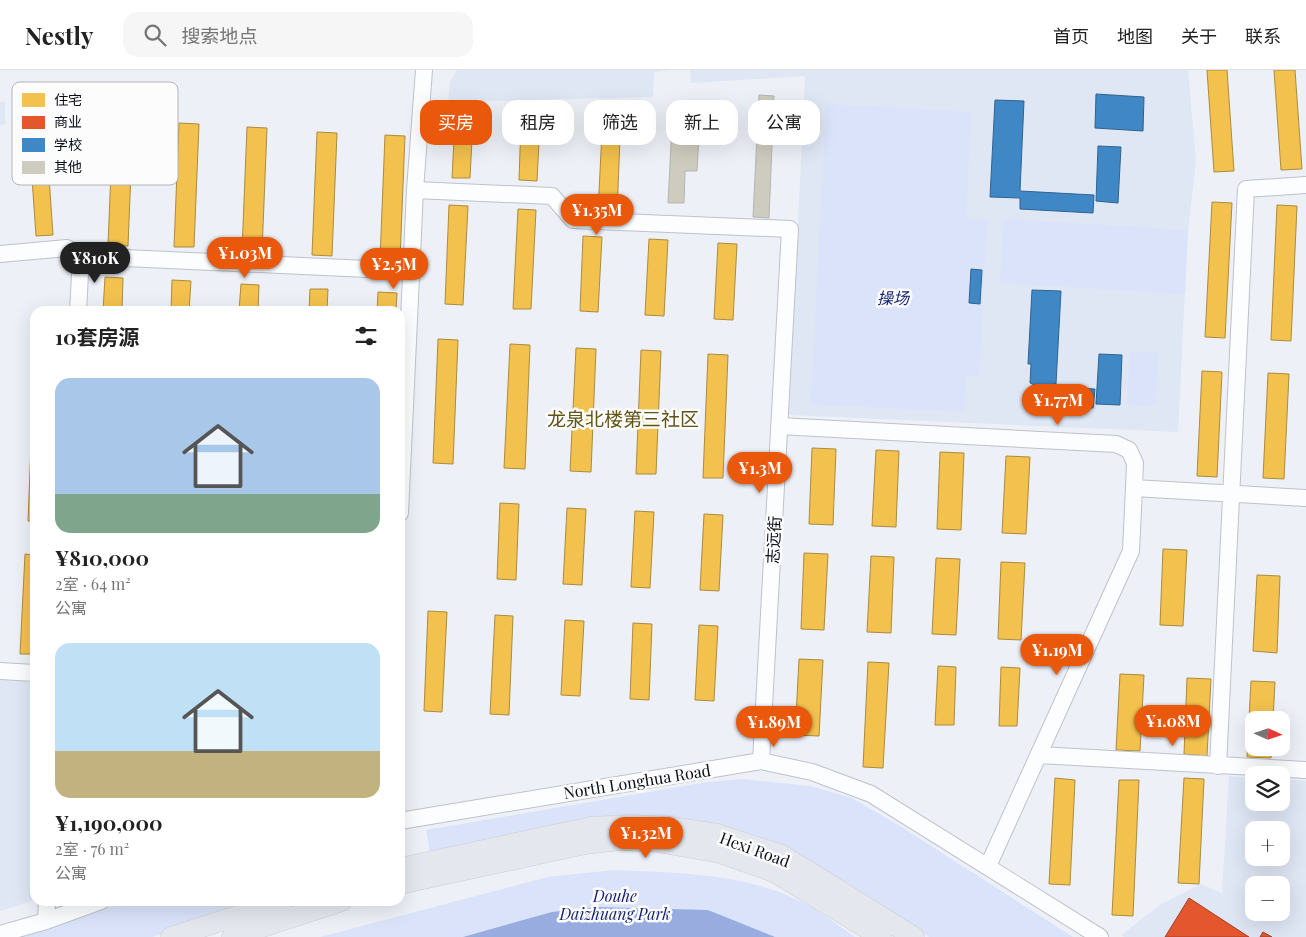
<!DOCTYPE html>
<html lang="zh">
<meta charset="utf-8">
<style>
body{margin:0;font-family:"Playfair Display","Noto Sans SC",serif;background:#f6f6f6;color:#222;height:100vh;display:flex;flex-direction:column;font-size:19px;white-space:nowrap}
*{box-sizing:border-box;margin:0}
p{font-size:16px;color:#767676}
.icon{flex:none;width:28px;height:28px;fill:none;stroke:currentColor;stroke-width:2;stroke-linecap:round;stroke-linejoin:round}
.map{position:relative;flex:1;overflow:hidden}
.panel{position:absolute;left:30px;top:236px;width:375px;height:600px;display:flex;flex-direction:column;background:#fff;border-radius:15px;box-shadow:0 5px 20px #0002}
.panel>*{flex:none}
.banner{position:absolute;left:420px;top:30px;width:475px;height:45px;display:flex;gap:10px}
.needle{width:32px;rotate:93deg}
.controls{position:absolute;left:1245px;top:641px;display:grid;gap:10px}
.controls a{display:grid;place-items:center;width:45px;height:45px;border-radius:10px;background:#fff;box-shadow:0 5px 20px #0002;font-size:25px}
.price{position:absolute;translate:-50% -42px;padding:0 11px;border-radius:18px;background:#ea580c;color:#fff;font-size:16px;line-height:32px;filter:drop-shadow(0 1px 2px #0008)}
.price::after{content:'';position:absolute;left:50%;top:30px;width:15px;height:11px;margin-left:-8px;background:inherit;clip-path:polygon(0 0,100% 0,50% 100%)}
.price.current{background:#222;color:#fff}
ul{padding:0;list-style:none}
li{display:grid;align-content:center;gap:10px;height:265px;padding:0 25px}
li span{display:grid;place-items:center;height:155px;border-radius:15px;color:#555}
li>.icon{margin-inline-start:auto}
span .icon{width:90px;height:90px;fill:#fffc;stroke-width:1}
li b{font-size:21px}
h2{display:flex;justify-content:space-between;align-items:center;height:60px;padding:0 25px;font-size:21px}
.tag{padding:0 18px;border-radius:15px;background:#fff;box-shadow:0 5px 20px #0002;font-size:18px;line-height:45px}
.tag.current{background:#ea580c;color:#fff}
header{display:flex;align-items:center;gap:30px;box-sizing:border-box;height:70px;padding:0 25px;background:#fff;border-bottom:1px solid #e0e0e0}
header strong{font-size:24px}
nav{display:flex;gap:28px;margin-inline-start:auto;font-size:18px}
.search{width:350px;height:45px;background:#f6f6f6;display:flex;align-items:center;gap:12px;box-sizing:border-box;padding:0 18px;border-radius:15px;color:#767676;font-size:19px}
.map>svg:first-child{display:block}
.built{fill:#dfe6f4;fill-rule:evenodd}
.green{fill:#dae3fa}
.water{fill:#98ace0}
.homes{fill:#f2c14e;stroke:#ac8b3e}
.shops{fill:#e4572e;stroke:#a34127}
.schools{fill:#3f88c5;stroke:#2f6391}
.building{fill:#ceccbe;stroke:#b5b5b3}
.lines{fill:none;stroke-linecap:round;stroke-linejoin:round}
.minor-casing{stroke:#bec2ca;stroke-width:18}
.major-casing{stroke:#ccced2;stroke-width:21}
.minor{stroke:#fcfdfe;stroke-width:16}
.major{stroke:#e4e8ee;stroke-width:20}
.labels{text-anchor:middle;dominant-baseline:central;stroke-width:5;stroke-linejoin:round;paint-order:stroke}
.park-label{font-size:16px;font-style:italic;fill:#0f1e71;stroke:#fcfcfc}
.street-label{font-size:16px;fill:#0a0d17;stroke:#fcfcfc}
.quarter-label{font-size:19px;fill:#605417;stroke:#fcfcfc}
.key{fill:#fcfcfc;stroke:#b3b4b7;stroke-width:1}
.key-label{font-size:14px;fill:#0a0d17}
</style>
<header>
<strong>Nestly</strong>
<div class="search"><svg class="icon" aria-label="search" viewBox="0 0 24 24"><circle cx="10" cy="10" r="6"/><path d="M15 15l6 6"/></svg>搜索地点</div>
<nav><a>首页</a><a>地图</a><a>关于</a><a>联系</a></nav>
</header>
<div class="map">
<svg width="1306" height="867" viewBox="0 0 1306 867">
<rect width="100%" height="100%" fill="#edf0f7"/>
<!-- built -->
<path class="built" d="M 457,0 L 671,0 L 654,2 L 653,27 L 448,32 L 450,12 Z
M 690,0 L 1188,0 L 1196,91 L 1188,160 L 1178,362 L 789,345 L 805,6 L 691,13 Z
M 0,32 L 5,32 L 5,54 L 0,55 Z
M 0,610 L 35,612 L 35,830 L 0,841 Z
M 1229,706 L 1254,708 L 1254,732 L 1281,732 L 1281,709 L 1306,711 L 1306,867 L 1124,867 L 1122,865 L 1158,836 L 1201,814 L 1222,823 ZM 1254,760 L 1281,760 L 1281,788 L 1254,788 ZM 1254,815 L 1281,815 L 1281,842 L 1254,842 Z"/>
<!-- green -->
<path class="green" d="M 826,34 L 971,42 L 966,149 L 987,150 L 979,306 L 965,305 L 964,342 L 811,334 Z
M 1004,149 L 1188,160 L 1185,224 L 1000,213 Z
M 1130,281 L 1158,283 L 1155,336 L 1127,334 Z
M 742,709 L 810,716 L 852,728 L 900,756 L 1073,867 L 929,867 L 849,814 L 757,769 L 431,788 L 426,760 L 708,712 Z
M 614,800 C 680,803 753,803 811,837 C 826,846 841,857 855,867 L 320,867 L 548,807 Z
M 128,831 L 280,831 L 152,867 L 16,867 Z"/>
<!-- water -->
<path class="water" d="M 596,837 L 708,840 L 775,867 L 463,867 L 552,842 Z"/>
<!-- homes -->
<path class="homes" d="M 1207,0 L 1227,0 L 1234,101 L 1214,102 Z
M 1274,0 L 1295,0 L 1302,99 L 1281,100 Z
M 603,42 L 621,43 L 617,143 L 598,142 Z
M 455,50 L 473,50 L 470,108 L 452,108 Z
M 113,52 L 133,52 L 128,176 L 108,175 Z
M 521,52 L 540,52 L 537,111 L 519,110 Z
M 179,53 L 199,54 L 194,177 L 174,177 Z
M 247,57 L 267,58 L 262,182 L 242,181 Z
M 317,62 L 337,63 L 332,186 L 312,185 Z
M 46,64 L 53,165 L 36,166 L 29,65 Z
M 385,65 L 405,66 L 400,190 L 380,189 Z
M 1212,132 L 1232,133 L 1225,268 L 1205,267 Z
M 449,135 L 468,136 L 463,235 L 445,234 Z
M 1277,135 L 1297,136 L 1291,271 L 1271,270 Z
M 518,139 L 536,140 L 531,239 L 513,239 Z
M 583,166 L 602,167 L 598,242 L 580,241 Z
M 649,169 L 668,170 L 664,246 L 645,245 Z
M 718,173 L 737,174 L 733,250 L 714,249 Z
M 105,207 L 123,208 L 122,241 L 103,241 Z
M 172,210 L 191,211 L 189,241 L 171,241 Z
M 241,214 L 259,215 L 258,241 L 239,241 Z
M 310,219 L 328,219 L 327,241 L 309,241 Z
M 378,222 L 397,223 L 396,241 L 377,241 Z
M 438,269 L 458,270 L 453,394 L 433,393 Z
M 510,274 L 530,275 L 525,399 L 504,398 Z
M 576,278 L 596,279 L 591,402 L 570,401 Z
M 641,280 L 661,281 L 656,404 L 636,404 Z
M 708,284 L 728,285 L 723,408 L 703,408 Z
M 1202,301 L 1222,302 L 1217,407 L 1197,406 Z
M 1268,303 L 1289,304 L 1284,409 L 1263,408 Z
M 31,375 L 35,375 L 35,451 L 28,451 Z
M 812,378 L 836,379 L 833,455 L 809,454 Z
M 876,380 L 899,381 L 896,457 L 872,456 Z
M 940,382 L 964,383 L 961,460 L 937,459 Z
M 1006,386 L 1030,387 L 1026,464 L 1002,463 Z
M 500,433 L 519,434 L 516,510 L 497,509 Z
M 567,438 L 586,439 L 582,515 L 563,514 Z
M 635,441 L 654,442 L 650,518 L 631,517 Z
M 704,444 L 723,445 L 719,521 L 700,520 Z
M 1163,479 L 1187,480 L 1183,556 L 1160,555 Z
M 804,483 L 828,484 L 824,560 L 801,559 Z
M 25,484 L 35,485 L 35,584 L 20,584 Z
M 871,486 L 894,487 L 891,563 L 867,562 Z
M 936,488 L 960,489 L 956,565 L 932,564 Z
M 1001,492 L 1025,493 L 1021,570 L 998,569 Z
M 1257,505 L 1280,506 L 1277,583 L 1253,581 Z
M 428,541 L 447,542 L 442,642 L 424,641 Z
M 495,545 L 513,546 L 509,645 L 490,644 Z
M 565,550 L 584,551 L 580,626 L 561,625 Z
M 633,553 L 652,554 L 649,630 L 630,629 Z
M 699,555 L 718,556 L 714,631 L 695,630 Z
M 799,589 L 823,590 L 819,666 L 795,665 Z
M 868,592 L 889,593 L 883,698 L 863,697 Z
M 938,596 L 956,597 L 954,655 L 935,655 Z
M 1001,597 L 1020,598 L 1017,656 L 999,656 Z
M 1120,604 L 1144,605 L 1140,681 L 1116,680 Z
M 1187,608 L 1211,609 L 1207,686 L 1184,684 Z
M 1251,611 L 1275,612 L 1273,650 L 1254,650 L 1254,678 L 1272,678 L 1271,688 L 1247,687 Z
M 1055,708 L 1075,710 L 1070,815 L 1049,814 Z
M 1184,708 L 1204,709 L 1199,814 L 1178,813 Z
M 1119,710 L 1139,710 L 1133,846 L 1112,845 Z"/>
<!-- shops -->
<path class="shops" d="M 1189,828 L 1249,867 L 1165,867 Z
M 1263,862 L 1272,867 L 1260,867 Z"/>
<!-- schools -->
<path class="schools" d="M 1096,24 L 1144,27 L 1143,61 L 1095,58 Z
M 995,30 L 1024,31 L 1020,121 L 1094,125 L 1093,143 L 1020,139 L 1020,128 L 990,127 Z
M 1098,76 L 1121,77 L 1118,133 L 1096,131 Z
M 971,199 L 982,200 L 980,234 L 969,233 Z
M 1032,220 L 1061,221 L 1056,314 L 1037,316 L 1030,313 L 1031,294 L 1028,294 Z
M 1099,284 L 1122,285 L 1120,335 L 1096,334 Z
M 1037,316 L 1095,319 L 1093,338 L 1036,335 Z"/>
<!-- building -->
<path class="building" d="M 759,25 L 774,26 L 769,148 L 753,147 Z
M 673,35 L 699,36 L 699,50 L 688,50 L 687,67 L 699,67 L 697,101 L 685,101 L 684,133 L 668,133 Z"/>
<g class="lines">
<!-- minor casing -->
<g class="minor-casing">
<path id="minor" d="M 415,120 L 552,126 L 573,150 L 790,159 L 761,691
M 0,184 L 67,178 L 81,186 L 411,201
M 78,241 L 81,186
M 779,356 L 1116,374 L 1129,380 L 1135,393 L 1134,418 L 1306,428
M 400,443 L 415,120 L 424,0
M 0,601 L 35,603
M 1039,685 L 1306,700
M 1218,696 L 1246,119 L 1306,115
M 400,751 L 761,691 L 812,702 L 871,724 L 1100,867
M 988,796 L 1131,481 L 1134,418
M 46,851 L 47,831
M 0,864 L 46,851 L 101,831"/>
</g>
<!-- major casing -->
<g class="major-casing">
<path id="major" d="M 400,798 L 591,757 L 631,755 L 670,757 L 717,764 L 782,785 L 914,867
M 400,814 L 585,774 L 620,770 L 657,772 L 720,783 L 774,802 L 881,867
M 171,867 L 283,831
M 232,867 L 342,831"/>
</g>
<!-- minor -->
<use href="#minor" class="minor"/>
<!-- major -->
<use href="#major" class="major"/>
</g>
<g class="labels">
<!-- park labels -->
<g class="park-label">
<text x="893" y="227">操场</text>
<text x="615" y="825">Douhe<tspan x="615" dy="18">Daizhuang Park</tspan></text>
</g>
<!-- street labels -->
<g class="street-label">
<text transform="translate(773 470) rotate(-87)">志远街</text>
<text transform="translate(637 711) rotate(-9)">North Longhua Road</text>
<text transform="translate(755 779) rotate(20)">Hexi Road</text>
</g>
<!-- quarter labels -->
<g class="quarter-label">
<text x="623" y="348">龙泉北楼第三社区</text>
</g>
</g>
<!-- legend -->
<rect x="12" y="12" width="166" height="103" rx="8" class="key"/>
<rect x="22" y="23" width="23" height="14" fill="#f2c14e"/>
<rect x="22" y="46" width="23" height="13" fill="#e4572e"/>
<rect x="22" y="68" width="23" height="14" fill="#3f88c5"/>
<rect x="22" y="91" width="23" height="13" fill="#ceccbe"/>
<g class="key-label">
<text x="54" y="35">住宅</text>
<text x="54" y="57">商业</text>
<text x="54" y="80">学校</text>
<text x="54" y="102">其他</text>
</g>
</svg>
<div class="controls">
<a><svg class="needle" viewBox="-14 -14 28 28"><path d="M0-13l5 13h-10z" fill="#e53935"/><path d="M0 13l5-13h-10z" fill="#767676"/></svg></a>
<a><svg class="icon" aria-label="layers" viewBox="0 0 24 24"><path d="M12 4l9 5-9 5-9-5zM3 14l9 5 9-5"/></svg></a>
<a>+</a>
<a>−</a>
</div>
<b class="price" style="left:597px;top:166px">¥1.35M</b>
<b class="price" style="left:245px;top:209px">¥1.03M</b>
<b class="price current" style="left:95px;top:214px">¥810K</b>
<b class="price" style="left:394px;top:220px">¥2.5M</b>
<b class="price" style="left:1058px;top:356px">¥1.77M</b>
<b class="price" style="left:760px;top:424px">¥1.3M</b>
<b class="price" style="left:1057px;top:606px">¥1.19M</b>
<b class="price" style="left:1173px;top:677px">¥1.08M</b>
<b class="price" style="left:774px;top:678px">¥1.89M</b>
<b class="price" style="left:646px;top:789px">¥1.32M</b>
<div class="banner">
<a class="tag current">买房</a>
<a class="tag">租房</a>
<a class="tag">筛选</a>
<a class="tag">新上</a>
<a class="tag">公寓</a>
</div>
<section class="panel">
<h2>10套房源<svg class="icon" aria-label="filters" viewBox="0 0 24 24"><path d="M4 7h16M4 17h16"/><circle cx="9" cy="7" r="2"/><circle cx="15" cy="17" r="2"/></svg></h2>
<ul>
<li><span style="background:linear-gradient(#a9c7e8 75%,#7fa58c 0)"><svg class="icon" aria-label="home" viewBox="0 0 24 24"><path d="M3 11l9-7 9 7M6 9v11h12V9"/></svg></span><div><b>¥810,000</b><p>2室 · 64 m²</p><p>公寓</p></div></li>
<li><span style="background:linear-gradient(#bfe0f5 70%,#c2b280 0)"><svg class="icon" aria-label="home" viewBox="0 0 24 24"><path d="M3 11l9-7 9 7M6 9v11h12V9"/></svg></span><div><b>¥1,190,000</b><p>2室 · 76 m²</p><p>公寓</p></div></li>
</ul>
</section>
</div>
